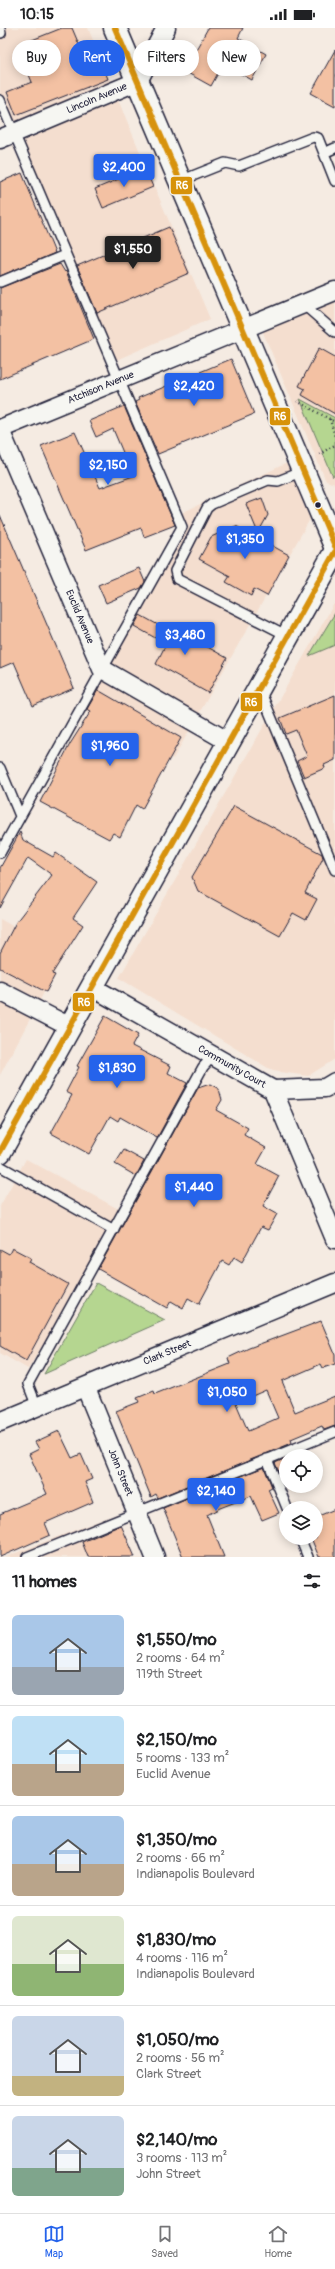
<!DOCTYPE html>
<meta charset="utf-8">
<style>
body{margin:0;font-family:Pangolin,sans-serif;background:#f2f2f2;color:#202124;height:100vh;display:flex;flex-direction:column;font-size:15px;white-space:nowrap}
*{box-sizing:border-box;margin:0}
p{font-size:13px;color:#757577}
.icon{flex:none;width:22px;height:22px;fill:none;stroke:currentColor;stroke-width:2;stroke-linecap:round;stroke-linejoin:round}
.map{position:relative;height:1529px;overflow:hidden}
.details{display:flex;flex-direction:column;background:#fff;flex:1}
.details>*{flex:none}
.banner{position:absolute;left:12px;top:12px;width:311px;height:36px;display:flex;gap:8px}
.controls{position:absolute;left:279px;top:1421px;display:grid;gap:8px}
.controls a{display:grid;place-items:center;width:44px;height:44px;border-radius:50%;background:#fff;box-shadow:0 2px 10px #0003;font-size:20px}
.price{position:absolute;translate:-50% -34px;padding:0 9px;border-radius:4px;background:#2563eb;color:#fff;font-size:13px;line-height:26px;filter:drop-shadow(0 1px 2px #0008)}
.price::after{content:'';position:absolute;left:50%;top:24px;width:12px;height:9px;margin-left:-6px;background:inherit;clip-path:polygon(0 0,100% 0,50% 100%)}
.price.current{background:#222;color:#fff}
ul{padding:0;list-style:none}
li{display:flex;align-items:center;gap:12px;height:100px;padding:0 12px}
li+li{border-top:1px solid #e0e0e0}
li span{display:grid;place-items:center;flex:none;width:112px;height:80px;border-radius:6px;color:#555}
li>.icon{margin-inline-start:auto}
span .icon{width:48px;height:48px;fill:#fffc;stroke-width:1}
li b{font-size:17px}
h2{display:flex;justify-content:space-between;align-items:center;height:48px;padding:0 12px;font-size:17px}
.chip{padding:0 14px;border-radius:18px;background:#fff;box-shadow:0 2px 10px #0003;font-size:14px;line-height:36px}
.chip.current{background:#2563eb;color:#fff}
.status{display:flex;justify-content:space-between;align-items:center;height:28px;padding:0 20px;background:#fff;direction:ltr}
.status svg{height:11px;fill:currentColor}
.menu{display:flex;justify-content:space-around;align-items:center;height:56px;border-top:1px solid #e0e0e0;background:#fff;font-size:11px;color:#757577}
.menu a{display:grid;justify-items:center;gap:2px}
.menu .current{color:#2563eb}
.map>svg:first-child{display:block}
.built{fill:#f4decf}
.green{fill:#b5d690;stroke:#6c7c66}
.building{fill:#f3c1a3;stroke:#22223b;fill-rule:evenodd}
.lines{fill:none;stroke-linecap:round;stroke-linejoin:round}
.service-casing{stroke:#22223b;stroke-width:12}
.minor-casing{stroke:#22223b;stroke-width:21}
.tertiary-casing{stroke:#22223b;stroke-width:25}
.primary-casing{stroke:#22223b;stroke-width:25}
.path{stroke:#22223b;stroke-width:2.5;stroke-dasharray:1 3;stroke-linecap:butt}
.service{stroke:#f6f6f2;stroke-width:9}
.minor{stroke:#f6f6f2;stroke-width:18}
.tertiary{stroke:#f6f6f2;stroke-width:22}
.primary{stroke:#f6f6f2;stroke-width:22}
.bus-1-casing{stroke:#f6f6f2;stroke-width:9}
.bus-1{stroke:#d79209;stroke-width:6}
.bus-dot{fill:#22223b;stroke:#f6f6f2;stroke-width:1.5}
.labels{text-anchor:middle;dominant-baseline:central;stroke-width:3;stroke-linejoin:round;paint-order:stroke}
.street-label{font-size:10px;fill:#22223b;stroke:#f6f6f2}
.line-badge{stroke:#f6f6f2;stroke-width:1.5}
.badge-label{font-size:11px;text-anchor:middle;font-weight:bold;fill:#fff}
</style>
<div class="status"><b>10:15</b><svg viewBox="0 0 49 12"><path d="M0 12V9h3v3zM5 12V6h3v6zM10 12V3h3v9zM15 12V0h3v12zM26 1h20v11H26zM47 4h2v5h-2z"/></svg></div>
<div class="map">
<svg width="335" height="1529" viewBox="0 0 335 1529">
<rect width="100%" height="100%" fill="#f5ebe2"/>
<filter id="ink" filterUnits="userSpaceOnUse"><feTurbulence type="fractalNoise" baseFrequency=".025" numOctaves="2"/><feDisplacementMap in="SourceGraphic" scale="8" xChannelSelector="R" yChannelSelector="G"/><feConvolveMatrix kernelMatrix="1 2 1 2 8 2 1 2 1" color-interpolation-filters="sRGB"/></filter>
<g filter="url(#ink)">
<!-- built -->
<path class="built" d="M 0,0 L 88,0 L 210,291 L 107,336 L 0,86 Z
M 335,272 L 335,456 L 326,453 L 262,302 Z
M 287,435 L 310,491 L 173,731 L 77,678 L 177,498 L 173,489 Z
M 335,574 L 335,1031 L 308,1048 L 273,1043 L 119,950 Z
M 0,891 L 64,927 L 0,1047 Z
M 26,1131 L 124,1184 L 28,1341 L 0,1325 L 0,1178 Z
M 117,1486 L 134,1529 L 5,1529 Z"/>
<!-- green -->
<path class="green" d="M 300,371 L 335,390 L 335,445 L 333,449 Z
M 335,585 L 335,617 L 309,628 Z
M 96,1255 L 165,1292 L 44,1346 Z"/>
<!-- building -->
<path class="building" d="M 62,0 L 72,0 L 86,33 L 99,28 L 108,51 L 16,87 L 7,64 L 32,54 L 17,18 Z
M 208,0 L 243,0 L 238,10 L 266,26 L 252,52 L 223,36 L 211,58 L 184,43 Z
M 335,22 L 335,78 L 311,65 Z
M 145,140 L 153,159 L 103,180 L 95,161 Z
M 22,145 L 55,225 L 0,248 L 0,154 Z
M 169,199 L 189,245 L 97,285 L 77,238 Z
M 60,236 L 65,244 L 66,243 L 94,311 L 0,351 L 0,260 Z
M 319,320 L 335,329 L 335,386 L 302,367 L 305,361 L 299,358 Z
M 231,331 L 254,386 L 158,426 L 135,374 L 139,372 L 138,370 Z
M 124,378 L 175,497 L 144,509 L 141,500 L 86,522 L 41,418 L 75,404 L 100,460 L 133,448 L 113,401 L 96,409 L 89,393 Z
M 262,470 L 268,487 L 258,505 L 246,476 Z
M 0,487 L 74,660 L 33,678 L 14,634 L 0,640 Z
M 236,498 L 289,527 L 267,568 L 254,561 L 251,568 L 226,554 L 230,548 L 199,531 L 211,509 Z
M 139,540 L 145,554 L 141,560 L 106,575 L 98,557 Z
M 140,587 L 171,604 L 174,600 L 227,630 L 208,665 L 156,636 L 166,616 L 134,598 Z
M 98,662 L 181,710 L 142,781 L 136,777 L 120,809 L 113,805 L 109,811 L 40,774 L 70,716 L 91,683 L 87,681 Z
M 335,667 L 335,732 L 324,737 L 325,740 L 304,749 L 297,733 L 307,728 L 296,702 L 286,706 L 280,690 Z
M 234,778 L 322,826 L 323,830 L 305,865 L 317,871 L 306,892 L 293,885 L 280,908 L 198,863 L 192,849 Z
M 20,804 L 23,812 L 53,829 L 56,825 L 97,854 L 73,890 L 83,897 L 52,946 L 55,947 L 46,964 L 0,940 L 0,925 L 16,894 L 52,847 L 28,830 L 0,880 L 0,840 Z
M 105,988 L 138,1007 L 132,1018 L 171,1038 L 168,1045 L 187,1055 L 157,1110 L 120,1089 L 118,1093 L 110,1088 L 89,1126 L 51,1105 L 72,1067 L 66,1064 L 79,1039 L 77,1038 Z
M 210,1056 L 219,1061 L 222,1072 L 216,1082 L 248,1100 L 244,1107 L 266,1120 L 257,1136 L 279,1148 L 263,1178 L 277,1186 L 268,1202 L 261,1199 L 242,1234 L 234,1229 L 229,1237 L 222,1233 L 199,1276 L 188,1270 L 183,1280 L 171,1273 L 167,1280 L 98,1241 L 198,1060 Z
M 124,1122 L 144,1133 L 136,1148 L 115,1136 Z
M 12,1220 L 31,1230 L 29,1234 L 68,1256 L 26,1333 L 0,1318 L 0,1221 L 9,1226 Z
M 321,1293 L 335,1326 L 335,1336 L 323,1340 L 321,1336 L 282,1353 L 295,1384 L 335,1368 L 335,1398 L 324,1402 L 322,1398 L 291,1411 L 292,1415 L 158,1470 L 156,1466 L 151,1469 L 116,1383 L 139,1374 L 137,1370 L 154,1363 L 155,1366 L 230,1336 L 228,1330 L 249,1320 ZM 266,1362 L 278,1390 L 248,1403 L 236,1375 Z
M 59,1403 L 72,1430 L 81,1426 L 92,1451 L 85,1454 L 93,1474 L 45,1495 L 50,1507 L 0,1529 L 0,1486 L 47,1466 L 29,1426 L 39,1421 L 35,1414 Z
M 286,1430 L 286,1453 L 283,1454 L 275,1435 Z
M 264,1439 L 272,1459 L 268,1461 L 279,1485 L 262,1492 L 251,1468 L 220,1480 L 207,1487 L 224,1529 L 183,1529 L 163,1480 Z
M 335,1481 L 335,1529 L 319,1529 L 311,1510 L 316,1510 L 316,1489 Z
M 121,1497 L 135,1529 L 88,1529 L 82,1514 Z"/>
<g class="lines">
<!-- service casing -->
<g class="service-casing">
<path id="service" d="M 0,0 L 1,5
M 0,72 L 182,499 L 0,825
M 324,125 L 335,120
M 180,153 L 225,135 L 239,138 L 313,109 L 318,110 L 335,153
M 0,254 L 65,227
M 303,276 L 335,304
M 288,608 L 177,551 L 175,543 L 207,480 L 212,476 L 268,452 L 278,453 L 303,443
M 260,662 L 335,842
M 0,740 L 20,788
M 0,1138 L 114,1202
M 37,1379 L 28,1356 L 203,1039 L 213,1028
M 267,1431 L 287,1480
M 300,1510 L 308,1529
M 27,1529 L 335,1404"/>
</g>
<!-- minor casing -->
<g class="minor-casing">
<g id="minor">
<path id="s1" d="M 0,111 L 138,53 L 166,0"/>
<path id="s2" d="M 0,401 L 335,263"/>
<path id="s3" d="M 0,402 L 102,641 L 229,714"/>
<path id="s4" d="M 92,959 L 273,1062 L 335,1211"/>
<path d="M 0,963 L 70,999"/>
<path d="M 273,1062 L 325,1060 L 335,1054"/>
<path id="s5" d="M 86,1360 L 155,1529"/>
<path id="s6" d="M 0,1394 L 335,1255"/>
</g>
</g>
<!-- tertiary casing -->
<g class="tertiary-casing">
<path id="tertiary" d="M 115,0 L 335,518"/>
</g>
<!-- primary casing -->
<g class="primary-casing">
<path id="primary" d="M 0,1124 L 335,524"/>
</g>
<!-- path -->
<path class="path" d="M 297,373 L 335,394
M 330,391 L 335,409
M 319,426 L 335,417"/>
<!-- service -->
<use href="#service" class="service"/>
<!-- minor -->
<use href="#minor" class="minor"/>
<!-- tertiary -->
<use href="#tertiary" class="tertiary"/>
<!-- primary -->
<use href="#primary" class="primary"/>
<!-- bus-1 casing -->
<g class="bus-1-casing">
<path id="bus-1" d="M 115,0 L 335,518
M 0,1124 L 335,524"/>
</g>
<!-- bus-1 -->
<use href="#bus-1" class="bus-1"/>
</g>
</g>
<!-- markers -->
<circle class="bus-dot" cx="318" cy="477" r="3.5"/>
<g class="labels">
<!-- street labels -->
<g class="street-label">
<text stroke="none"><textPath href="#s1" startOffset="105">Lincoln Avenue</textPath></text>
<text stroke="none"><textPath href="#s2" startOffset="109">Atchison Avenue</textPath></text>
<text stroke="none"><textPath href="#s3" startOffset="203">Euclid Avenue</textPath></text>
<text stroke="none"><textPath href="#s4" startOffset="161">Community Court</textPath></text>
<text stroke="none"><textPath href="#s6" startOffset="181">Clark Street</textPath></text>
<text stroke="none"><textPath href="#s5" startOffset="91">John Street</textPath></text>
</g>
</g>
<g class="line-badge">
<rect x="170" y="148" width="23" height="19" rx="4" fill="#d79209"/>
<rect x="269" y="379" width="22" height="19" rx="4" fill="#d79209"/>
<rect x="240" y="664" width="23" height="20" rx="4" fill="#d79209"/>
<rect x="72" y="964" width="23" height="20" rx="4" fill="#d79209"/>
</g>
<g class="badge-label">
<text x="182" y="161">R6</text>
<text x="280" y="392">R6</text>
<text x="251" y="678">R6</text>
<text x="84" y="978">R6</text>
</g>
</svg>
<div class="controls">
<a><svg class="icon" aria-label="locate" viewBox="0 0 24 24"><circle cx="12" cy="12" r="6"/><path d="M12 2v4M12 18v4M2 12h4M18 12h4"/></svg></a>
<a><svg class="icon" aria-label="layers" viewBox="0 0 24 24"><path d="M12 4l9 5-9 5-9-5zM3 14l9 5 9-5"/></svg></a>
</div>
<b class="price" style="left:124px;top:160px">$2,400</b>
<b class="price current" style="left:133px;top:242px">$1,550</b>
<b class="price" style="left:194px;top:379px">$2,420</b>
<b class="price" style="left:108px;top:458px">$2,150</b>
<b class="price" style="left:245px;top:532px">$1,350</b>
<b class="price" style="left:185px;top:628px">$3,480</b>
<b class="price" style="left:110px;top:739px">$1,960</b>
<b class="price" style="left:117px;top:1061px">$1,830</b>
<b class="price" style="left:194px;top:1180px">$1,440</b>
<b class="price" style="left:227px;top:1385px">$1,050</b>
<b class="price" style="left:216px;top:1484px">$2,140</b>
<div class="banner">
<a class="chip">Buy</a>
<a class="chip current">Rent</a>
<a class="chip">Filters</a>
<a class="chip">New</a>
</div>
</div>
<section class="details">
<h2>11 homes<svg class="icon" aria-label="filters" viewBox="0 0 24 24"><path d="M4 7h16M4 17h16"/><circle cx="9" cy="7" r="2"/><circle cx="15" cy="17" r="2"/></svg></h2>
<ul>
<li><span style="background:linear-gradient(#a9c7e8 65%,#9aa5b1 0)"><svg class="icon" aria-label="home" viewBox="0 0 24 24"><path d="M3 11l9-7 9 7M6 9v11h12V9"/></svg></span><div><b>$1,550/mo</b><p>2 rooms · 64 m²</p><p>119th Street</p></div></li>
<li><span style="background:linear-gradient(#bfe0f5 60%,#b9a48a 0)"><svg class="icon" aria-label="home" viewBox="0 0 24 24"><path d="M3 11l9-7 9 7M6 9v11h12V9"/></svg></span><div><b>$2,150/mo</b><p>5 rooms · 133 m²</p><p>Euclid Avenue</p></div></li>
<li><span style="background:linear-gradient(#a9c7e8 60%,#b9a48a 0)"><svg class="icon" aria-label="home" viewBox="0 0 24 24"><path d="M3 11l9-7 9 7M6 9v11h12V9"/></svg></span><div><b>$1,350/mo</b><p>2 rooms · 66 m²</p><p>Indianapolis Boulevard</p></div></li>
<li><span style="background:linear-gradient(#dfe7d0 60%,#8fb573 0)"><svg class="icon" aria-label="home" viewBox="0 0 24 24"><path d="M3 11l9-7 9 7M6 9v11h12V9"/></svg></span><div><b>$1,830/mo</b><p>4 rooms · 116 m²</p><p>Indianapolis Boulevard</p></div></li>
<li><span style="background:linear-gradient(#c9d6e8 75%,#c2b280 0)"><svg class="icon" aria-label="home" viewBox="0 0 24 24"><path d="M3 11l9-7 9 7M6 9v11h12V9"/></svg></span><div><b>$1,050/mo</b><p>2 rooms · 56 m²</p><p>Clark Street</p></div></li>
<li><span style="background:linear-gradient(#c9d6e8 65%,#7fa58c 0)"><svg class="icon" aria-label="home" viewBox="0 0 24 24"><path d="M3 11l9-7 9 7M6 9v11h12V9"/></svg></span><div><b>$2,140/mo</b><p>3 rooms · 113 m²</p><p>John Street</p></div></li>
</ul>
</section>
<nav class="menu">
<a class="current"><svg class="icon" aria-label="map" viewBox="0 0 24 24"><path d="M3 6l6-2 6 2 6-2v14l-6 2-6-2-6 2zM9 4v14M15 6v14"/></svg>Map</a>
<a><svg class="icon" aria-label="saved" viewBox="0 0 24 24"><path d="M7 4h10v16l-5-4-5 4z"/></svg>Saved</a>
<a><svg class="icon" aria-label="home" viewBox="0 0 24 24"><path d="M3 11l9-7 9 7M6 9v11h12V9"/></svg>Home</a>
</nav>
